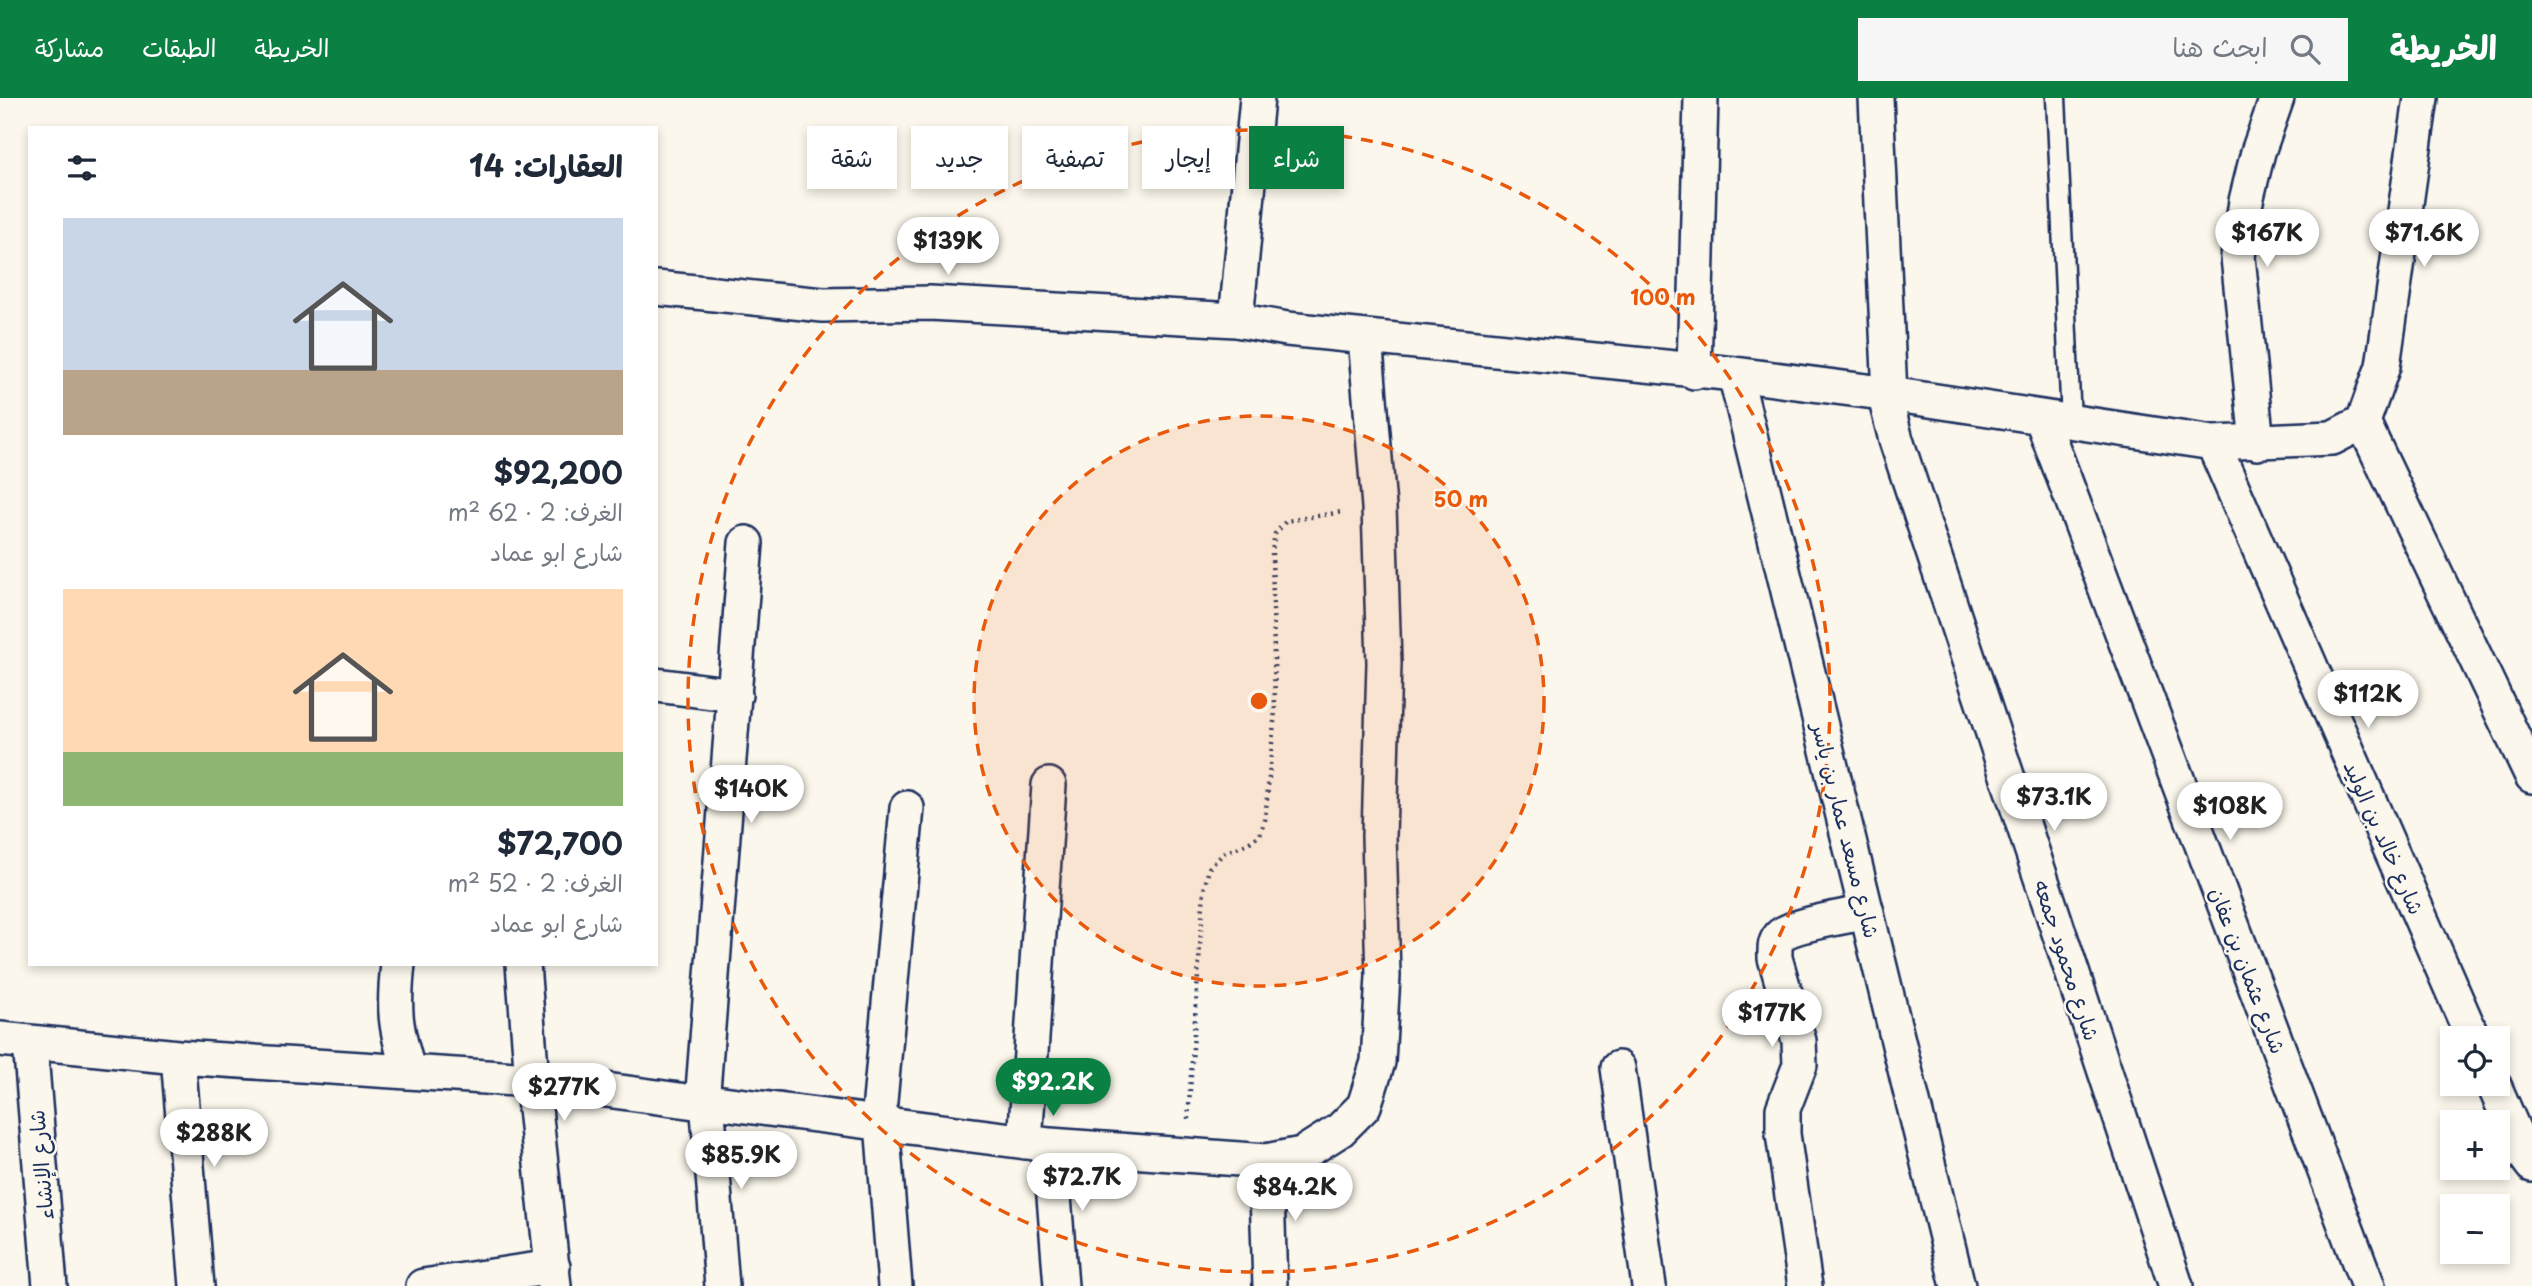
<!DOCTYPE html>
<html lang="ar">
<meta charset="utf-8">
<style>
body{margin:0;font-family:"Playpen Sans","Playpen Sans Arabic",sans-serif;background:#f6f6f7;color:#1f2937;direction:rtl;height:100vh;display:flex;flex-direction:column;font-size:26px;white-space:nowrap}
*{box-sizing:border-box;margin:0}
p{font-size:23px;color:#747a83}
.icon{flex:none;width:38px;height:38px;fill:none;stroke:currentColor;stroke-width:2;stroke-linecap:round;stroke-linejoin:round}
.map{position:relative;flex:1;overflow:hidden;direction:ltr}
.sheet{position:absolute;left:28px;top:28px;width:630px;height:840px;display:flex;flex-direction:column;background:#fff;border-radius:0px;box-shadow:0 4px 10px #0003;direction:rtl}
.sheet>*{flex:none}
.top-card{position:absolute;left:679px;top:28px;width:665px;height:63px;direction:rtl;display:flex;gap:14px}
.buttons{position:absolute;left:2440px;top:928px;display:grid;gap:14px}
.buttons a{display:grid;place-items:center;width:70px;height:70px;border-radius:0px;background:#fff;box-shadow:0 4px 10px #0003;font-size:35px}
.price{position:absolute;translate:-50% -60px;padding:0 16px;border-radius:24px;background:#fff;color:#222;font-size:23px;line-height:46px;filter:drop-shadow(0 2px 4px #0008)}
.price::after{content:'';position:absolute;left:50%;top:42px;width:21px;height:16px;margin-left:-10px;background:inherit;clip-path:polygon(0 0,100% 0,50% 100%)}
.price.selected{background:#0b8043;color:#fff}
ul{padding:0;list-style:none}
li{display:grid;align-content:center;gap:14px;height:371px;padding:0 35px}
li span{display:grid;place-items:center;height:217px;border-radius:0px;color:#555}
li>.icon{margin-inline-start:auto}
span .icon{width:126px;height:126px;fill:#fffc;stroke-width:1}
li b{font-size:30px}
h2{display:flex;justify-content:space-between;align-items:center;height:84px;padding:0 35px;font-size:30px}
.chip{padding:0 24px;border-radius:0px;background:#fff;box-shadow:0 4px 10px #0003;font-size:24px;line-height:63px}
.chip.selected{background:#0b8043;color:#fff}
header{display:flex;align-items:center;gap:42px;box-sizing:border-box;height:98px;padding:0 35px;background:#0b8043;color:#fff}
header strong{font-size:33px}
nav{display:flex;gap:38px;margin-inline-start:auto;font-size:24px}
.search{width:490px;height:63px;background:#f6f6f7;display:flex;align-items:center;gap:18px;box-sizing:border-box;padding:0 24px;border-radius:0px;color:#747a83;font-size:26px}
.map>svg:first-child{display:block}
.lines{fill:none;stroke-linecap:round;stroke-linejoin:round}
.lane-casing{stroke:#1b2f5e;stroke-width:23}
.street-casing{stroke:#1b2f5e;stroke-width:38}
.path{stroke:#1b2f5e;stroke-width:4.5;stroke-dasharray:2 5;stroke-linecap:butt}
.lane{stroke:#fbf7ec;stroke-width:18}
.street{stroke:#fbf7ec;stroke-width:33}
.ring{fill:none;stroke:#e8590c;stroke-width:3.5;stroke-dasharray:12 9}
.labels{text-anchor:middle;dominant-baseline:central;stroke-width:5;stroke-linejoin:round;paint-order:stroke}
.street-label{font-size:21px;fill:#1b2f5e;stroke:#fbf7ec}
.centre{fill:#e8590c;stroke:#fbf7ec;stroke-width:3.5}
.ring-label{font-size:21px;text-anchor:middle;font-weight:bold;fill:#e8590c;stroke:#fbf7ec;stroke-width:5;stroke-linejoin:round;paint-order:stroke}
</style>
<header>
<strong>الخريطة</strong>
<div class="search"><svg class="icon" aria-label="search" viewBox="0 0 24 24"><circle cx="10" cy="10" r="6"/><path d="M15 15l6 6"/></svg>ابحث هنا</div>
<nav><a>الخريطة</a><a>الطبقات</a><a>مشاركة</a></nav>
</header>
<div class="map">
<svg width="2532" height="1188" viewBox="0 0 2532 1188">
<rect width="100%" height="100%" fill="#fbf7ec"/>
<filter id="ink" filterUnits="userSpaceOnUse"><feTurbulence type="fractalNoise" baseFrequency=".0143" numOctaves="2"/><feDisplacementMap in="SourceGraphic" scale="14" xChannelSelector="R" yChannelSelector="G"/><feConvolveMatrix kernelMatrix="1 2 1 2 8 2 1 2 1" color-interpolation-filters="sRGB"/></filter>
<g filter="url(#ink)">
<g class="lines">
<!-- lane casing -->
<g class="lane-casing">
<path id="lane" d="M 2056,0 L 2071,323"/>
</g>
<!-- street casing -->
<g class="street-casing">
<path id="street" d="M 1257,0 L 1236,222 L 1287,231 L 1735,276 L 1890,296 L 2213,345 L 2332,340 L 2363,324 L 2383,268 L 2421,0
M 1876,0 L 1890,296
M 656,190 L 823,207 L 930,205 L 1236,222
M 1694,274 L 1701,0
M 1735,276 L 1958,1188
M 1884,295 L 1896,342 L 2176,1188
M 2041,319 L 2368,1188
M 2363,324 L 2532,678
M 2213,345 L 2473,940
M 2257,345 L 2238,159 L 2246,103 L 2258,54 L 2277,0
M 656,587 L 735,597
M 398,866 C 393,911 395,930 409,974
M 523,866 L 532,982 L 554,1188
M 0,941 L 178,959 L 532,982 L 702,1005 L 707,1003 L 1050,1047 L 1266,1063 L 1302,1056 L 1340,1032 L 1364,1008 L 1378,964 L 1383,878 L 1379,738 L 1384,565 L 1379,409 L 1365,239
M 30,945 L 50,1188
M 178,959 L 197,1188
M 1618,970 L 1649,1188
M 2493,985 L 2524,1056 L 2532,1067
M 707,1003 L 722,1188
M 702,1005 L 746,445
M 878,1025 L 907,710
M 882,1025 L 895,1188
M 1025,1044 L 1049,687
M 1050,1047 L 1061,1188
M 1266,1063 L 1270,1188
M 423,1188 L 553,1169
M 1805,1188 L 1783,1036 L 1783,1011 L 1800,967 L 1799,943 L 1775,860 C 1775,851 1774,845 1780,838 C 1790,827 1849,818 1867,814"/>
</g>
<!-- path -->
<path class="path" d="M 1188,1021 L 1204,792 L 1209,770 L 1224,755 L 1247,746 L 1260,737 L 1265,722 L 1275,613 L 1272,453 L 1275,436 L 1286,423 L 1342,414"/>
<!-- lane -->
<use href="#lane" class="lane"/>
<!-- street -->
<use href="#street" class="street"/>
</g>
</g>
<!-- distance rings -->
<circle cx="1259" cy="603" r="285" fill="#e8590c" fill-opacity=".12"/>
<g class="ring">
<circle cx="1259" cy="603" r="285"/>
<circle cx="1259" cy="603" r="571"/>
</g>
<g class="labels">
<!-- street labels -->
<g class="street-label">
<text transform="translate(1847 732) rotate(76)">شارع مسعد عمار بن ياسر</text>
<text transform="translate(2385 739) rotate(66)">شارع خالد بن الوليد</text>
<text transform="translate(2068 862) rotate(72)">شارع محمود جمعه</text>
<text transform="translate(2249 872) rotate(69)">شارع عثمان بن عفان</text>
<text transform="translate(40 1067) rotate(-95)">شارع الإنشاء</text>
</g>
</g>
<circle cx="1259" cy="603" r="10" class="centre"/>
<g class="ring-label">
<text x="1663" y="207">100 m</text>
<text x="1461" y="409">50 m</text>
</g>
</svg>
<div class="buttons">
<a><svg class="icon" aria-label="locate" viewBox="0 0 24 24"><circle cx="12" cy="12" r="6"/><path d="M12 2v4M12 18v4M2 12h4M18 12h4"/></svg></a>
<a>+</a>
<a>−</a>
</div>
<b class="price" style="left:2267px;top:171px">$167K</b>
<b class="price" style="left:2424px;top:171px">$71.6K</b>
<b class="price" style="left:948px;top:179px">$139K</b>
<b class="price" style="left:2368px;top:632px">$112K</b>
<b class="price" style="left:751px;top:727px">$140K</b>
<b class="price" style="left:2054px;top:735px">$73.1K</b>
<b class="price" style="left:2230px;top:744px">$108K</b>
<b class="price" style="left:1772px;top:951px">$177K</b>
<b class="price selected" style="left:1053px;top:1020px">$92.2K</b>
<b class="price" style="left:564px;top:1025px">$277K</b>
<b class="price" style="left:214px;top:1071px">$288K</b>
<b class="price" style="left:741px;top:1093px">$85.9K</b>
<b class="price" style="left:1082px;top:1115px">$72.7K</b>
<b class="price" style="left:1295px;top:1125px">$84.2K</b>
<div class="top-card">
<a class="chip selected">شراء</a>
<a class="chip">إيجار</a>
<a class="chip">تصفية</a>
<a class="chip">جديد</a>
<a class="chip">شقة</a>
</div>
<section class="sheet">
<h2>العقارات: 14<svg class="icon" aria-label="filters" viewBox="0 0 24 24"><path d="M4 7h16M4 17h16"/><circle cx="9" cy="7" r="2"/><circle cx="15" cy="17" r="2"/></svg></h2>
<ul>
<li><span style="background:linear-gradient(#c9d6e8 70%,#b9a48a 0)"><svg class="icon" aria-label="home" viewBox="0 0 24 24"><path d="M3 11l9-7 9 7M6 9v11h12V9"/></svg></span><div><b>$92,200</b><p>الغرف: 2 · 62 m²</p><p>شارع ابو عماد</p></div></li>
<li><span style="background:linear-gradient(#ffd9b3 75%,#8fb573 0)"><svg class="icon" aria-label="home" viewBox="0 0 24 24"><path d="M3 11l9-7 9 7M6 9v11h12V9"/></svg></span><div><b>$72,700</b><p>الغرف: 2 · 52 m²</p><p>شارع ابو عماد</p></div></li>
</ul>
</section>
</div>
